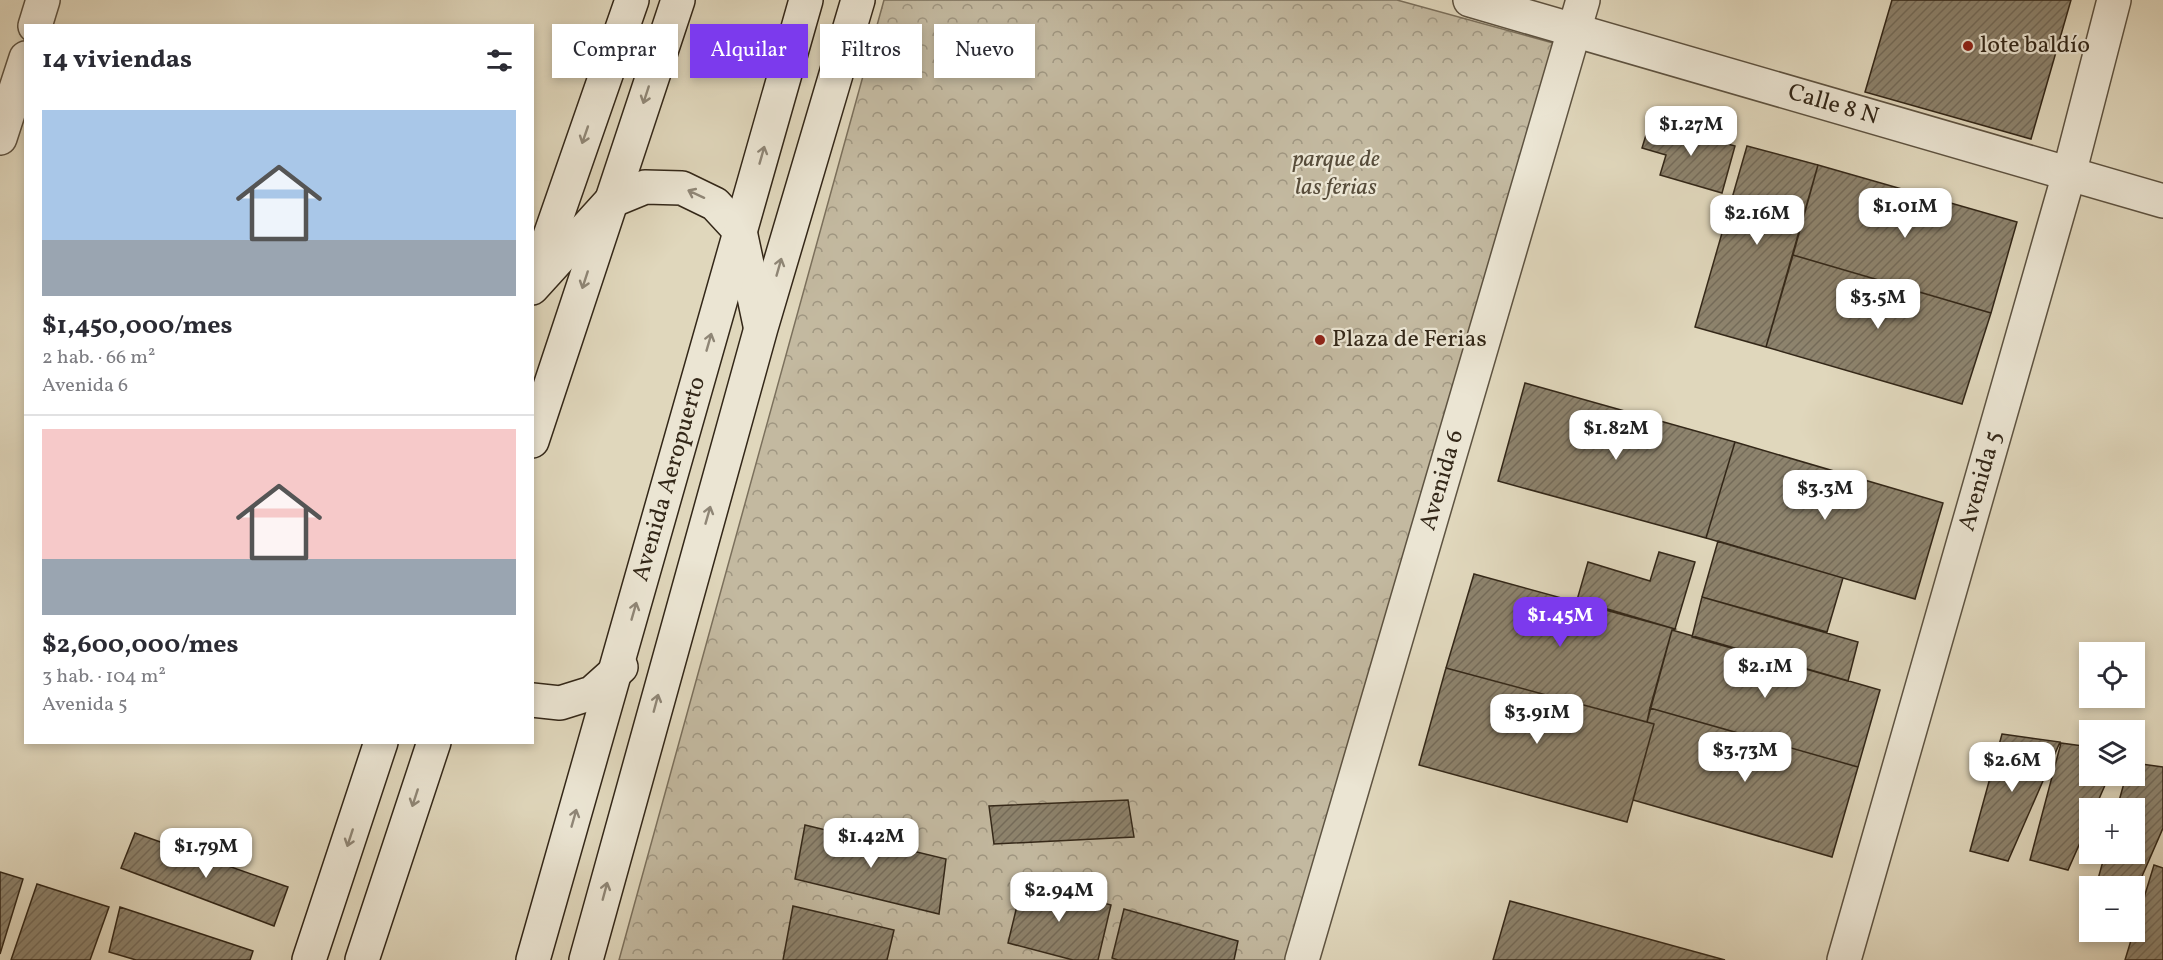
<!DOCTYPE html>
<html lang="es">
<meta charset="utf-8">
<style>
body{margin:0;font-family:Vollkorn,serif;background:#f7f7f7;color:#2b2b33;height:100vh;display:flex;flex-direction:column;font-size:22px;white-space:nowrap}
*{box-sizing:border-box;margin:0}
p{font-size:20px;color:#7c7c81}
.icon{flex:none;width:33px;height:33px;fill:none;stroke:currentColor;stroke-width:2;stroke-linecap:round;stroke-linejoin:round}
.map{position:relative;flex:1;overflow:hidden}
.drawer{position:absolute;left:24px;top:24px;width:510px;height:720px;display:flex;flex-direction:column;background:#fff;border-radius:0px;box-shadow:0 3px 9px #0003}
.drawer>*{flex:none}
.hud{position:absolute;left:552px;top:24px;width:570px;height:54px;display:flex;gap:12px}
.controls{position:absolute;left:2079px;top:642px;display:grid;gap:12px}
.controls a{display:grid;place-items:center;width:66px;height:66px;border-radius:0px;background:#fff;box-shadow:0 3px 9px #0003;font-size:30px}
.price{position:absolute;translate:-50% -51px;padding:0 14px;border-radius:12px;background:#fff;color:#222;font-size:20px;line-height:39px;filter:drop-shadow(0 2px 3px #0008)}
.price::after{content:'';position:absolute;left:50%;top:36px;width:18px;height:14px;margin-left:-9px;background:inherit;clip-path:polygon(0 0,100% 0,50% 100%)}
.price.active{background:#7c3aed;color:#fff}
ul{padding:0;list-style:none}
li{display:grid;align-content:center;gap:12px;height:318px;padding:0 18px}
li+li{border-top:2px solid #e1e1e2}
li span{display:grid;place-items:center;height:186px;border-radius:0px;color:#555}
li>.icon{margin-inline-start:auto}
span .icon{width:108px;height:108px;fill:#fffc;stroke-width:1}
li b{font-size:26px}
h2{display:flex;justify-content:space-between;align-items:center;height:72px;padding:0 18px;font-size:26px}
.pill{padding:0 21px;border-radius:0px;background:#fff;box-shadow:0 3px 9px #0003;font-size:21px;line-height:54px}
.pill.active{background:#7c3aed;color:#fff}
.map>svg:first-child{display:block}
.park{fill:url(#park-crowns);stroke:#7b705c;stroke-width:1.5}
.building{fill:url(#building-hatch);stroke:#332718;stroke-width:1.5}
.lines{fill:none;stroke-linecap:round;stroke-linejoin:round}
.street-casing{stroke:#5e5341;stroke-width:36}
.secondary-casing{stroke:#332718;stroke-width:36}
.street{stroke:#ebe5d3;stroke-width:33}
.secondary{stroke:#ebe5d3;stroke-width:33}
.oneway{stroke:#8f8676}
.poi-dot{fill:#8f2418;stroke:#ebe5d3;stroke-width:2}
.labels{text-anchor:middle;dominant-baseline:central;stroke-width:4.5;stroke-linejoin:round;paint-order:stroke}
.poi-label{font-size:24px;fill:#332718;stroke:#ebe5d3;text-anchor:start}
.street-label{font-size:24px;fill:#332718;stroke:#ebe5d3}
.park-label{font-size:24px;font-style:italic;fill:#574c3a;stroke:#ebe5d3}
</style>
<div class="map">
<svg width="2163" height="960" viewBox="0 0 2163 960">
<defs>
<pattern id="park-crowns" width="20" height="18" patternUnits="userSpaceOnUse" patternTransform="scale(1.5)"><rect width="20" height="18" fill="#c3b9a0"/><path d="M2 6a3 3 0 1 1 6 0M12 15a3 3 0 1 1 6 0" fill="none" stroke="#9f9681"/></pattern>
<pattern id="building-hatch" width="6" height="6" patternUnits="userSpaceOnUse" patternTransform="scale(1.5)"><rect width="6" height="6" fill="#8d836d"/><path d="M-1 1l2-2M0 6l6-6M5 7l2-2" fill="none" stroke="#746b59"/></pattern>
</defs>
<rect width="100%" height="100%" fill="#e0d7bc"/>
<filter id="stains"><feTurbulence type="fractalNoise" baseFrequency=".00333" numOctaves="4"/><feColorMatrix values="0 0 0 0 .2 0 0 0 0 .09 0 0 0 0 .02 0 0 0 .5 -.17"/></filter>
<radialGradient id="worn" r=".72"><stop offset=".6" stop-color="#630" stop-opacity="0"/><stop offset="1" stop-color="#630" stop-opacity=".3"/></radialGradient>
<!-- park -->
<path class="park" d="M 884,0 L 1397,0 L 1571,48 L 1317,960 L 619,960 Z"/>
<!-- building -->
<path class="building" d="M 1892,0 L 2071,0 L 2031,139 L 1865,92 Z
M 1650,122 L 1735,146 L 1722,193 L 1660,175 L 1666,155 L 1642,148 Z
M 1747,146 L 1818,165 L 1766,347 L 1695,327 Z
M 1818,165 L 2017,222 L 1991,313 L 1793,255 Z
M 1793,255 L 1991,313 L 1962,404 L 1766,347 Z
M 1525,383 L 1735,442 L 1706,538 L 1498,481 Z
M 1735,442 L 1943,503 L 1915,599 L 1706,538 Z
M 1718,541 L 1843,578 L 1827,632 L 1702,597 Z
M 1659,552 L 1695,562 L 1675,629 L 1577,600 L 1588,562 L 1650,581 Z
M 1474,574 L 1675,629 L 1672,630 L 1647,722 L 1446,668 Z
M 1702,597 L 1858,642 L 1848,681 L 1692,637 Z
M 1672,630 L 1880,690 L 1858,767 L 1650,708 Z
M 1446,668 L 1654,724 L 1627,822 L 1419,765 Z
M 1650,708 L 1858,767 L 1832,857 L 1633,800 L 1654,724 L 1647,722 Z
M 2002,734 L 2060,742 L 2008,861 L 1970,851 Z
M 2061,743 L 2090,747 L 2090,776 L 2109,776 L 2095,808 L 2090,808 L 2090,820 L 2068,870 L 2030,860 Z
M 2134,763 L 2163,767 L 2163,828 L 2136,890 L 2134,886 L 2124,886 L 2098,879 L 2105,854 L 2134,854 L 2134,808 L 2117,808 L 2126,776 L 2134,776 Z
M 1128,800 L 1134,837 L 994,844 L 989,806 Z
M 805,825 L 946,859 L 939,914 L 795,879 Z
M 135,833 L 288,887 L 274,926 L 121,868 Z
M 2154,865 L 2163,868 L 2163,960 L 2125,960 Z
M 0,872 L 23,879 L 0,954 Z
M 1023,881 L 1111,905 L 1098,960 L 1073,960 L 1008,943 Z
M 37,884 L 109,907 L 90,960 L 11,960 Z
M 1510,901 L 1725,960 L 1493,960 Z
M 793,906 L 894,930 L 887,960 L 783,960 Z
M 120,907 L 253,951 L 250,960 L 136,960 L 109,952 Z
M 1124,909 L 1238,941 L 1234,960 L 1118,960 L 1112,958 Z"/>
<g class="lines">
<!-- street casing -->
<g class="street-casing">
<g id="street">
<path id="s1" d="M 1470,0 L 2163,201"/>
<path d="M 35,26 L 43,0"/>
<path d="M 0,138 L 26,58"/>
<path id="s2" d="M 1302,960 L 1583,0"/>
<path id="s3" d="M 1844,960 L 2069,174 L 2114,0"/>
</g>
</g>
<!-- secondary casing -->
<g class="secondary-casing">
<g id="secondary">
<path d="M 536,276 L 632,0"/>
<path d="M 532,288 L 611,201 L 645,187 L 682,188 L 715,204 L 740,231 L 760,325"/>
<path d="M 532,441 L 678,0"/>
<path d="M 532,700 L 560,703 L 592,693 L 621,667"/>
<path d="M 309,960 L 381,742"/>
<path d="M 362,960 L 434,742"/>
<path id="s4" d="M 533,960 L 806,0"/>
<path d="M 586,960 L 761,328 L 858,0"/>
</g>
</g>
<!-- street -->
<use href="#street" class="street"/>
<!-- secondary -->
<use href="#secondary" class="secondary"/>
</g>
<!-- one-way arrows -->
<defs><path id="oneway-shaft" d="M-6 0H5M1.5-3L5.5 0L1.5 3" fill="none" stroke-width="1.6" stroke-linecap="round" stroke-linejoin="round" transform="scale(1.5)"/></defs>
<g class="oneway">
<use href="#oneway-shaft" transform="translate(646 95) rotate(108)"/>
<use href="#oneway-shaft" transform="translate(585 135) rotate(109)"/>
<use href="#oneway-shaft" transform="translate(762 155) rotate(-74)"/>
<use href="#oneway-shaft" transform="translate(696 194) rotate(-155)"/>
<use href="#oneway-shaft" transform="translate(779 267) rotate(-74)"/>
<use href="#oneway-shaft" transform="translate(585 280) rotate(108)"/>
<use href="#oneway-shaft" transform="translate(709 342) rotate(-74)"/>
<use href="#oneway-shaft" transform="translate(708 515) rotate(-74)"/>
<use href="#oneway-shaft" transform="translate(634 611) rotate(-74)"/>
<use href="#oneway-shaft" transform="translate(656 703) rotate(-75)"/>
<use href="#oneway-shaft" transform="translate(415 798) rotate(108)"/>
<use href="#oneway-shaft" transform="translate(574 818) rotate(-74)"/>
<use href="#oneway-shaft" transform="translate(350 838) rotate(108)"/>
<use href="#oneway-shaft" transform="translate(605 891) rotate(-75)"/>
</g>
<!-- markers -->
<g class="poi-dot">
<circle cx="1968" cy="46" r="6"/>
<circle cx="1320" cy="340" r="6"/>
</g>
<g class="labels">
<!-- poi labels -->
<g class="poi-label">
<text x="1980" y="46">lote baldío</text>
<text x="1332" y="340">Plaza de Ferias</text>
</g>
<!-- street labels -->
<g class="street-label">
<text stroke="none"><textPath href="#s1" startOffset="378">Calle 8 N</textPath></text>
<text stroke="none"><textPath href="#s4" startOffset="500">Avenida Aeropuerto</textPath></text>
<text stroke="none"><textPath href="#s2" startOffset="500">Avenida 6</textPath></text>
<text stroke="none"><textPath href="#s3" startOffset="498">Avenida 5</textPath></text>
</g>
<!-- park labels -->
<g class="park-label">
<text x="1336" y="160">parque de<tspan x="1336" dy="28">las ferias</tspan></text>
</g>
</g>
<rect width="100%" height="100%" filter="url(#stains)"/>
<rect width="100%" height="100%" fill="url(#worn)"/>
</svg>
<div class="controls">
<a><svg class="icon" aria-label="locate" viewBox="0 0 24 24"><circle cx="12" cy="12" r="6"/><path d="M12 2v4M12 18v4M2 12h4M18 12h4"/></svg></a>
<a><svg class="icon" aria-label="layers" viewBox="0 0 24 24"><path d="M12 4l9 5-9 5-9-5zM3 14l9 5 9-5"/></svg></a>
<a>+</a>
<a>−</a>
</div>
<b class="price" style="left:1691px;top:157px">$1.27M</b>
<b class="price" style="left:1905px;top:239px">$1.01M</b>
<b class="price" style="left:1757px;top:246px">$2.16M</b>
<b class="price" style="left:1878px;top:330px">$3.5M</b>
<b class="price" style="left:1616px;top:461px">$1.82M</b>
<b class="price" style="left:1825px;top:521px">$3.3M</b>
<b class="price active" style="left:1560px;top:648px">$1.45M</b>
<b class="price" style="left:1765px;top:699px">$2.1M</b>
<b class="price" style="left:1537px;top:745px">$3.91M</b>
<b class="price" style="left:1745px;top:783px">$3.73M</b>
<b class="price" style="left:2012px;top:793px">$2.6M</b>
<b class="price" style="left:871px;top:869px">$1.42M</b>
<b class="price" style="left:206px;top:879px">$1.79M</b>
<b class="price" style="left:1059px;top:923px">$2.94M</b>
<div class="hud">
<a class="pill">Comprar</a>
<a class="pill active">Alquilar</a>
<a class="pill">Filtros</a>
<a class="pill">Nuevo</a>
</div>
<section class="drawer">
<h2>14 viviendas<svg class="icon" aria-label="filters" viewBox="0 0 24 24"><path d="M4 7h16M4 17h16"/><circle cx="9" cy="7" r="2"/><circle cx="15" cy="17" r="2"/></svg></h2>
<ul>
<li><span style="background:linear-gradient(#a9c7e8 70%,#9aa5b1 0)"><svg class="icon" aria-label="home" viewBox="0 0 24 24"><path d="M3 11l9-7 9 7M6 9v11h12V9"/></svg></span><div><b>$1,450,000/mes</b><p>2 hab. · 66 m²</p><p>Avenida 6</p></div></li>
<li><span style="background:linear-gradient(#f6c9c9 70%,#9aa5b1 0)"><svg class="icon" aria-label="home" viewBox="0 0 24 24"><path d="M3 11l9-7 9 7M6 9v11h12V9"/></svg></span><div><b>$2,600,000/mes</b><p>3 hab. · 104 m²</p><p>Avenida 5</p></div></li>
</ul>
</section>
</div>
